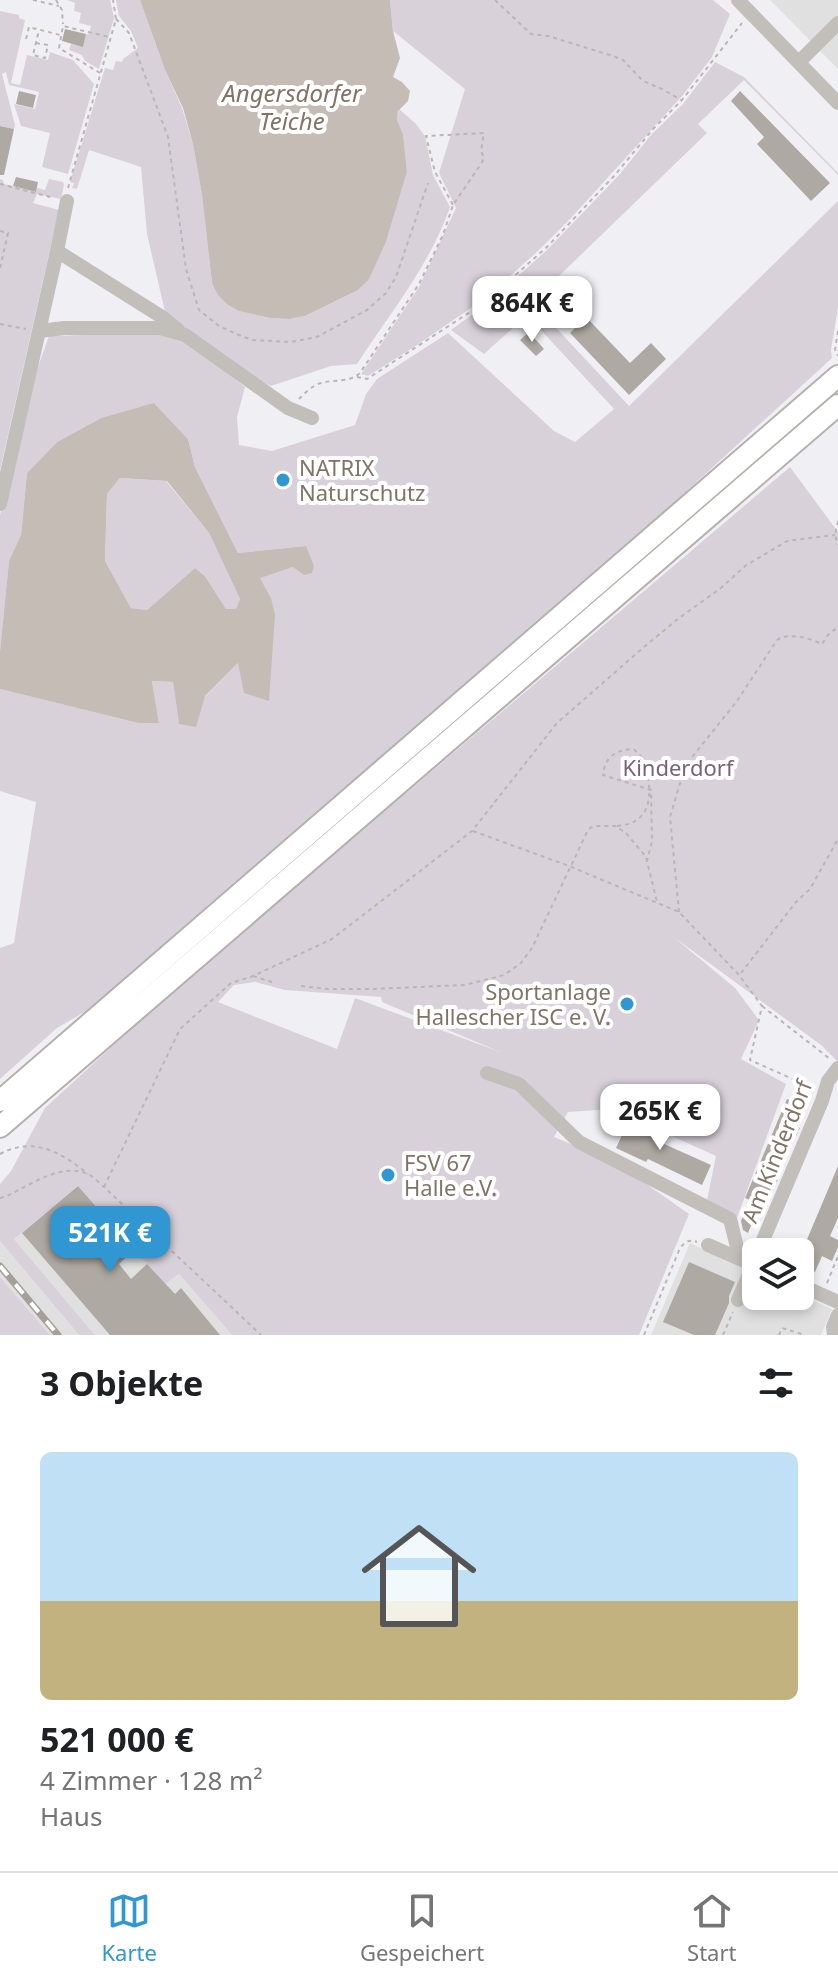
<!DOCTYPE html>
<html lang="de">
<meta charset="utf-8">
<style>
body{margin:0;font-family:"Noto Sans",sans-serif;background:#f6f6f6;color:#202124;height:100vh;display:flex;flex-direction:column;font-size:30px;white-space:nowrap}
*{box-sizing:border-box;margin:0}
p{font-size:26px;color:#757577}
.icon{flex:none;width:44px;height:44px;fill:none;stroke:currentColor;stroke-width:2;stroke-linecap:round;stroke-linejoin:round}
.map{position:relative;height:1335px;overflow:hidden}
.drawer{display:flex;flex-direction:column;background:#fff;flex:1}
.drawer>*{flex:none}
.fabs{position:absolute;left:742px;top:1238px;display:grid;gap:16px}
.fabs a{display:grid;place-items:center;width:72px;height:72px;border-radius:12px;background:#fff;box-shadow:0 4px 12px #0003;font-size:40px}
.price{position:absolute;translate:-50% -68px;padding:0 18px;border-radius:16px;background:#fff;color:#222;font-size:26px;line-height:52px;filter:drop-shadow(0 2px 4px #0008)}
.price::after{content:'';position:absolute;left:50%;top:48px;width:24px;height:18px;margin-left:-12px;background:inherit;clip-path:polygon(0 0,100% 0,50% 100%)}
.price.on{background:#3097d3;color:#fff}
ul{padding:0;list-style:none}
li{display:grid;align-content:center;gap:16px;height:424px;padding:0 40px}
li+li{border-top:2px solid #e0e0e0}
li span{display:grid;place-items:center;height:248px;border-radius:12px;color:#555}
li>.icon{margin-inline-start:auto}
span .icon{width:144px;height:144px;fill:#fffc;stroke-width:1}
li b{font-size:34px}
h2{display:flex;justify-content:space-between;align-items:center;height:96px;padding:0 40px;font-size:34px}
.menu{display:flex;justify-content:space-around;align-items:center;height:112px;border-top:2px solid #e0e0e0;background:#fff;font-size:22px;color:#757577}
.menu a{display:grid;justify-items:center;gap:4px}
.menu .on{color:#3097d3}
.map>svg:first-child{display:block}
.built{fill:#e1e0e1}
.green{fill:#d8d1da;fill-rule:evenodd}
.water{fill:#c5bcb6;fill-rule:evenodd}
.building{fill:#afa9a3}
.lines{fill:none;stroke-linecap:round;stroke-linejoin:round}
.highway-casing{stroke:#b4b0ac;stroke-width:24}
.path{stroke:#b9b6b3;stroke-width:2;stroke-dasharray:4 4;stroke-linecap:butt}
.minor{stroke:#c2bfbb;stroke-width:14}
.highway{stroke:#fff;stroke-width:20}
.rail-casing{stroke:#a5a099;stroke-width:7}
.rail{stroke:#fff;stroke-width:4;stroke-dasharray:12;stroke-linecap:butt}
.poi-dot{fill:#3097d3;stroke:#fff;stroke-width:3}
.labels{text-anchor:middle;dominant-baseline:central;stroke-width:8;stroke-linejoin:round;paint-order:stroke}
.poi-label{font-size:22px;fill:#7f7465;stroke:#fff;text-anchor:start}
.park-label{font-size:22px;fill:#756376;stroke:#fff}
.street-label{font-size:22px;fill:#7f7465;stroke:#fff}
.water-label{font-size:24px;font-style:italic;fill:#837266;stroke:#fff}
</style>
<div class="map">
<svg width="838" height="1335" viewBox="0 0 838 1335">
<rect width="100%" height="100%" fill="#f0f0f4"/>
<!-- built -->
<path class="built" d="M 770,0 L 838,0 L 838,69 Z
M 78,1186 L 165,1283 L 179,1274 L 232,1335 L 95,1335 L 14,1239 Z
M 0,1241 L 79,1335 L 50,1335 L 0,1277 Z
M 690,1243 L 756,1274 L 756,1296 L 800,1296 L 800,1294 L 832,1309 L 821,1335 L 651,1335 Z"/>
<!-- green -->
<path class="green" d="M 67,0 L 110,0 L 114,18 L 99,69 L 85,61 L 82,55 L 69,50 L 71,44 L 83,46 L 86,34 L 89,34 L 91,26 L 79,23 L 81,13 L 74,11 L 75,3 Z
M 116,0 L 140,0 L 165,70 L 182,108 L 193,144 L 202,195 L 212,283 L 228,305 L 240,311 L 270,318 L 291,319 L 305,316 L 358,290 L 369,278 L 386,242 L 407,172 L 403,134 L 397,120 L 399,109 L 416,124 L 425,136 L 433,175 L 450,207 C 430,265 390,313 357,364 L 331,366 L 271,386 L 259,380 L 166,316 L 147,234 L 141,167 L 89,150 L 77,189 L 72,188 L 74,183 L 70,182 L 105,68 L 113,70 L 116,61 L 122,62 L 123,59 L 138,48 L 131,31 L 119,16 Z
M 390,0 L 713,0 L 730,14 L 712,57 L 683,95 L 571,218 L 537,252 L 484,299 L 414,347 L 368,376 L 361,374 L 419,287 L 456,208 L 439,173 L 465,89 L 393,31 Z
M 0,11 L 19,15 L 19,18 L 25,20 L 11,83 L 20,85 L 27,55 L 48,60 L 50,52 L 73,60 L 94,84 L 68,174 L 42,167 L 50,133 L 21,126 L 14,104 L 35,109 L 39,92 L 9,85 L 6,72 L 2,74 L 15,125 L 14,129 L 1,126 L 0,129 Z
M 715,62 L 744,77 L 838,173 L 838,175 L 744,80 L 698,124 L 707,133 L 532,302 L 629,406 L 838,201 L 838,307 L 831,350 L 832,358 L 665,511 L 604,563 L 561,605 L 100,1003 L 57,1028 L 0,1079 L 0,948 L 14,943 L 36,802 L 0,791 L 0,689 L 138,723 L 159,723 L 152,681 L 173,682 L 179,723 L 238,663 L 271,598 L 259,577 L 293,567 L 306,546 L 238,553 L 195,467 L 188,439 L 155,404 L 101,418 L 57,442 L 27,473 L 21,535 L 9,562 L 0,651 L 0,515 L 29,392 L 49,336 L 150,333 L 185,340 L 245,387 L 237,417 L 239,445 L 272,451 L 355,425 L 366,394 L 377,379 L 448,333 L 554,431 L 575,442 L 614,409 L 527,315 L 484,354 L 451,330 L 484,306 L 546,251 L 620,174 L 651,135 L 683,104 Z
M 0,179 L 3,180 L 4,184 L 36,192 L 37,188 L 45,190 L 49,179 L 63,182 L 64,185 L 61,199 L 37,194 L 33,203 L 59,210 L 0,470 Z
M 790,467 L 838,532 L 838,1062 L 821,1045 L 675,938 L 735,988 L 759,1020 L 741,1059 L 786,1084 L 737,1218 L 707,1200 L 716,1156 L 612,1109 L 568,1112 L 554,1137 L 615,1162 L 689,1214 L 639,1335 L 232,1335 L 179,1274 L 165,1284 L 78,1186 L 14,1239 L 95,1335 L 79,1335 L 0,1241 L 0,1184 L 11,1171 L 45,1108 L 168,995 ZM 255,982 L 285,990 L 381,997 L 382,1002 L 500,1052 L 355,998 L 337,1049 L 218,1002 L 234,985 Z
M 120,478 L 166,481 L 209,533 L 240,599 L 236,609 L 226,609 L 205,576 L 195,568 L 147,610 L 131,608 L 105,561 L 107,494 Z
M 0,1277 L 50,1335 L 0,1335 Z"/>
<!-- water -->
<path class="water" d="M 140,0 L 390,0 L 393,31 L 400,58 L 393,77 L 402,82 L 410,91 L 408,101 L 398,111 L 397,120 L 403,134 L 407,172 L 386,242 L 369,279 L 358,290 L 305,316 L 290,319 L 270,318 L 239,311 L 228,305 L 218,295 L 212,283 L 202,195 L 193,144 L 183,108 L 165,70 Z
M 154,403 L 188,439 L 195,467 L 238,553 L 306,546 L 314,566 L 312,573 L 304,575 L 293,567 L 260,578 L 271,598 L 275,615 L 269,701 L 244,693 L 238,663 L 205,696 L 196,727 L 179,724 L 173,682 L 152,681 L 159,723 L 138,723 L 0,689 L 0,651 L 9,561 L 21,535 L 27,473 L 57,442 L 101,418 ZM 120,478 L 167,481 L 209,533 L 240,599 L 236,609 L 226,609 L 205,576 L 195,568 L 147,610 L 131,608 L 105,561 L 107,494 Z"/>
<!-- building -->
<path class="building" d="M 65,29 L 86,34 L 83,47 L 62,41 Z
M 19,91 L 36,95 L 33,108 L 16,104 Z
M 740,91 L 830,183 L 811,201 L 757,144 L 764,137 L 731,101 Z
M 0,126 L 14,129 L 4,175 L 0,175 Z
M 16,177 L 38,182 L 36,192 L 13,186 Z
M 586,317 L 630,363 L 651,343 L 666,359 L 629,395 L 570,333 Z
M 529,332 L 544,349 L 536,356 L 520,340 Z
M 787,1099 L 806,1107 L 797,1127 L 800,1128 L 795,1138 L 793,1137 L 776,1176 L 779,1177 L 775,1187 L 772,1186 L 764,1205 L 760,1204 L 748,1233 L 743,1230 L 741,1221 L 750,1200 L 745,1198 Z
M 630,1118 L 660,1132 L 658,1137 L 663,1140 L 662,1143 L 711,1165 L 702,1185 L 648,1159 L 646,1162 L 616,1148 Z
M 838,1166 L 838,1218 L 830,1236 L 838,1240 L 838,1247 L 832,1261 L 822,1256 L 815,1272 L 800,1266 L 800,1256 Z
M 78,1186 L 134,1250 L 119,1264 L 131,1279 L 147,1264 L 175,1294 L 181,1288 L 220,1335 L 110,1335 L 22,1233 Z
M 689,1262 L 735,1282 L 729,1296 L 729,1303 L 715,1335 L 694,1335 L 663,1322 Z"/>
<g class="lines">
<!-- highway casing -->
<g class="highway-casing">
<path id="highway" d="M 0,1101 L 838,376
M 0,1127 L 838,405"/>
</g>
<!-- path -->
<path class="path" d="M 33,0 L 59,6
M 56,0 L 62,10 L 63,24
M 495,0 L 531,34 L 548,36 L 613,56 L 623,60 L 643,81 L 662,89 L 681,100
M 116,19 L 129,33 L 168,137 L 186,269 L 199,310 L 219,326 L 241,336 L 253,340 L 291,342 L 317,337 L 367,310 L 386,293 L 396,277 L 428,183
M 26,39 L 29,27 L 60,35
M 36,43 L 48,45 L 45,58 L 33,55 L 39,30
M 100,73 L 59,48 L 63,26 L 109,37
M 0,184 L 54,198
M 68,188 L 116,19 L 113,0
M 0,231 L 8,233 L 0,268
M 0,324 L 26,329
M 838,331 L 835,350 L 838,356
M 357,377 L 367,379 L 484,303 L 548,246 L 614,176 L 653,129 L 682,100 L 742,23
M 299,399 C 305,393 313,385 321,383 C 335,379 349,383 360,373 L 419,284 L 443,235 L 453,205 L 481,164 L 484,158 L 481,151 L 484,133 L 426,136 L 435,172 L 453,205
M 838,521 L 835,535 L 838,545
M 617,826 C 649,824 653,799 647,772 C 647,771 644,760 643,759 C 641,755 637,753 634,749 C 616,750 605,756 603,775 L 651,790 L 652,841 L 647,861
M 473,831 L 569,866 L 679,912 L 739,975 L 762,1006 L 750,1060 L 804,1084 L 812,1083
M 679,912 L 670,817 L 683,773 L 693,756 L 737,701 L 777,640 C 789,632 809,638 822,644 L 828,635 L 838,627
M 741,973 L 796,902 L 810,889 L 838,839
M 253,976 L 275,983
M 301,986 L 328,989 L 371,989 L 465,985 L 504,975 L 521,963 L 532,948 L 587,832 L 590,828 L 595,826 L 615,826 L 626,833 L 646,857 L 657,902
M 762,1006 L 830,1059
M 0,1154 C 33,1136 61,1152 88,1174
M 104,1187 L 180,1029 L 231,983 L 253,976 L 332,939 L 472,831 L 557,723 L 644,647 L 679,618 L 721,588 L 745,566 L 787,541 L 835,535
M 0,1198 L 7,1196 C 30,1185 62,1162 88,1174 C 94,1177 99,1183 104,1187 L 261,1335
M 827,1283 L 838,1256
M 644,1335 L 680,1248 C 686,1241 689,1239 697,1242
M 723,1335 L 733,1312
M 779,1335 L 782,1328 L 805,1335"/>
<!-- minor -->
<path class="minor" d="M 738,0 L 838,103
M 799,62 L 838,23
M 67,201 L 57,251 L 162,317 L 178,330
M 39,331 L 64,328 L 160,328 L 185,335 L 288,408 L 312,418
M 0,504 L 57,251
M 487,1073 L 519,1084 L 579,1142 L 730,1219 L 740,1259
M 708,1245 L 756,1266
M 758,1252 L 822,1101 L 828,1081 L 838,1068
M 800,1285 L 838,1302
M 738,1300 L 756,1258
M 834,1335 L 833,1327 L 838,1315"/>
<!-- highway -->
<use href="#highway" class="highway"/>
<!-- rail casing -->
<g class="rail-casing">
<path id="rail" d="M 0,1266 L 58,1335"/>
</g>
<!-- rail -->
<use href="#rail" class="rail"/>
</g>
<!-- markers -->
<g class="poi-dot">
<circle cx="283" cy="480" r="8"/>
<circle cx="627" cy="1004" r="8"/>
<circle cx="388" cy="1175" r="8"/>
</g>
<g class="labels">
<!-- poi labels -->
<g class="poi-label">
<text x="299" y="467">NATRIX<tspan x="299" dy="25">Naturschutz</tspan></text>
<text x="611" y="991" text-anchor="end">Sportanlage<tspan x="611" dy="25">Hallescher ISC e. V.</tspan></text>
<text x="404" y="1162">FSV 67<tspan x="404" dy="25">Halle e.V.</tspan></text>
</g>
<!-- park labels -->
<g class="park-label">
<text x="678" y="767">Kinderdorf</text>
</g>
<!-- street labels -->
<g class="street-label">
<text transform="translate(776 1151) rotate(-68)">Am Kinderdorf</text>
</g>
<!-- water labels -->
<g class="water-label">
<text x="292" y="92">Angersdorfer<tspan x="292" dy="28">Teiche</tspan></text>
</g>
</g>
</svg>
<div class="fabs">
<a><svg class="icon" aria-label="layers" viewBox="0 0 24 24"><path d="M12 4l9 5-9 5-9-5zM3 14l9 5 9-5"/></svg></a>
</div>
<b class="price" style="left:532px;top:344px">864K €</b>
<b class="price" style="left:660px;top:1152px">265K €</b>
<b class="price on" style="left:110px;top:1274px">521K €</b>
</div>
<section class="drawer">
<h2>3 Objekte<svg class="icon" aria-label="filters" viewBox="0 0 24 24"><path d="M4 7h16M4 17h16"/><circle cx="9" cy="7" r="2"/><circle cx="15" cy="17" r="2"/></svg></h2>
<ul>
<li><span style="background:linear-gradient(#bfe0f5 60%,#c2b280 0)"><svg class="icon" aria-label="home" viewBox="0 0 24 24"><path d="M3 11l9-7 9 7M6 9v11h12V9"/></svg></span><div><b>521 000 €</b><p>4 Zimmer · 128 m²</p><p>Haus</p></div></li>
</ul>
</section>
<nav class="menu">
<a class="on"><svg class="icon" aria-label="map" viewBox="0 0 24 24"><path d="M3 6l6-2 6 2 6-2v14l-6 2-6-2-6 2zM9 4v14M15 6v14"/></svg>Karte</a>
<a><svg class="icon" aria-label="saved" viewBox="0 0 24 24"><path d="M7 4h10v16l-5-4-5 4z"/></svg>Gespeichert</a>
<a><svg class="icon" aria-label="home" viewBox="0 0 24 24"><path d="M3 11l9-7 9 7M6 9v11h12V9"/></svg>Start</a>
</nav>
